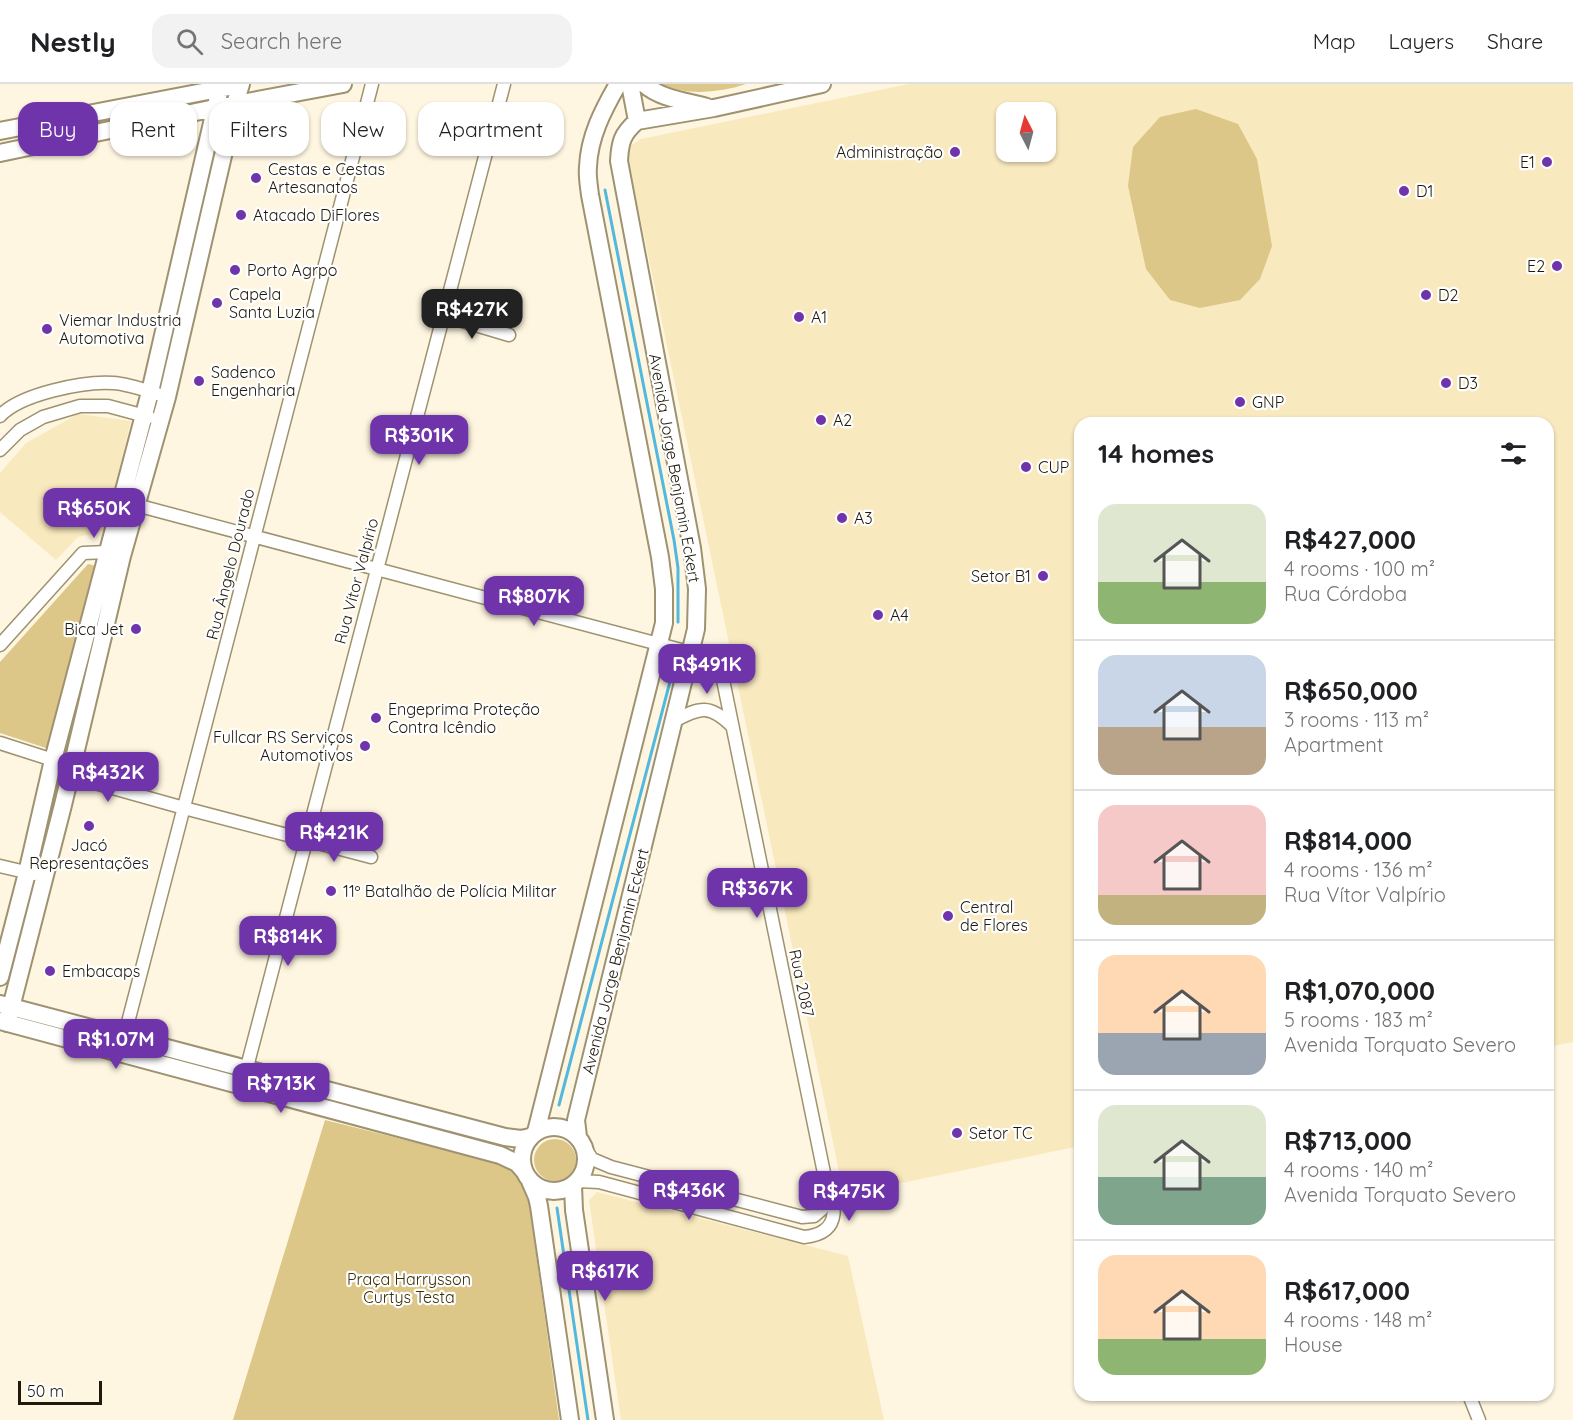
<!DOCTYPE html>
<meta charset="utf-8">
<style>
body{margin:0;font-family:Quicksand,sans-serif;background:#f2f2f2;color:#202124;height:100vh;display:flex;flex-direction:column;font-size:22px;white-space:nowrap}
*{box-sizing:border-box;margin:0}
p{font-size:20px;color:#757577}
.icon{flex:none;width:33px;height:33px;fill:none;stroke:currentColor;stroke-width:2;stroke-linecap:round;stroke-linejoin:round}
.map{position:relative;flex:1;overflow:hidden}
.details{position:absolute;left:1074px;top:333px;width:480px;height:984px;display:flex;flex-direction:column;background:#fff;border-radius:18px;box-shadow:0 2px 4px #0004}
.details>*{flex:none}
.hud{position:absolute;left:18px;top:18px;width:570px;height:54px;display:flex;gap:12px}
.needle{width:39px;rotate:354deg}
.fabs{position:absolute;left:996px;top:18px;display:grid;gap:12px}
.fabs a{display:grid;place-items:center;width:60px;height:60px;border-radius:12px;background:#fff;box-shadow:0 2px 4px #0004;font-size:30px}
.scale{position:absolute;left:18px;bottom:15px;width:84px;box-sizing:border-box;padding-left:6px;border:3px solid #1f1a0d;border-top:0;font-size:16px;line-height:21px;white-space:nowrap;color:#1f1a0d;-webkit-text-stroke:4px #fff;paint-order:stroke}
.price{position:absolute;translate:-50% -51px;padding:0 14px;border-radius:12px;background:#7034aa;color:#fff;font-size:20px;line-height:39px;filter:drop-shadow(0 2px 3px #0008)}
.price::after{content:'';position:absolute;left:50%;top:36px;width:18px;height:14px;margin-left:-9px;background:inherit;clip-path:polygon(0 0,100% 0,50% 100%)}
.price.selected{background:#222;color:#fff}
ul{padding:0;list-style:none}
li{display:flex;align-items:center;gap:18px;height:150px;padding:0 24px}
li+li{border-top:2px solid #e0e0e0}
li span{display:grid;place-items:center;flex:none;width:168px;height:120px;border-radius:18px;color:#555}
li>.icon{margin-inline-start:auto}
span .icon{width:72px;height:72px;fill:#fffc;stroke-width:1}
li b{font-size:26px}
h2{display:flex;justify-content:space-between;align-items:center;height:72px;padding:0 24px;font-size:26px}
.tag{padding:0 21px;border-radius:18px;background:#fff;box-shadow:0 2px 4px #0004;font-size:21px;line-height:54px}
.tag.selected{background:#7034aa;color:#fff}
header{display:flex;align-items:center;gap:36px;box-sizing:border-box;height:84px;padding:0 30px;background:#fff;border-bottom:2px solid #e0e0e0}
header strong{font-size:28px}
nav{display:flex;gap:33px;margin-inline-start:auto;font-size:21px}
.search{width:420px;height:54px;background:#f2f2f2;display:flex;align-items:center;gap:15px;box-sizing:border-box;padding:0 21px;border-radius:18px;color:#757577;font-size:22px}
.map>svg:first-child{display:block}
.built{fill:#f9e9be;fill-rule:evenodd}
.green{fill:#dcc688}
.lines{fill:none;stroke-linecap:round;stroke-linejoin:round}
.stream{stroke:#52b8df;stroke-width:3}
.street-casing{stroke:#9e9270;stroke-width:15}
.secondary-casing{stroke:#9e9270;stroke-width:20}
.street{stroke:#fff;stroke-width:12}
.secondary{stroke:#fff;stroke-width:16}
.poi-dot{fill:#7034aa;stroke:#fff;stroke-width:2}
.labels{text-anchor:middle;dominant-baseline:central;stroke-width:4.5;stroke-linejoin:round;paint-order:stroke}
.poi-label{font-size:16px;fill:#1f1a0d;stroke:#fff;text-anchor:start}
.street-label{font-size:16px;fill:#1f1a0d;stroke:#fff}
.park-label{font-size:16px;fill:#3c300a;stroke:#fff}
</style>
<header>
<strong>Nestly</strong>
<div class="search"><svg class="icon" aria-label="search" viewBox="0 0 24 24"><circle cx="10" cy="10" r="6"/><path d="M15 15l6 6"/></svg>Search here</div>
<nav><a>Map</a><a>Layers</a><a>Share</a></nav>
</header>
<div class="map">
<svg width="1573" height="1336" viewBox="0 0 1573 1336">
<rect width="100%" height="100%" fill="#fef6e0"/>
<!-- built -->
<path class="built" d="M 909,0 L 1573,0 L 1573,958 L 1548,963 L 1548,339 L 1080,339 L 1080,1062 L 844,1111 L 626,65 L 641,55 ZM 1006,28 L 1046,28 L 1046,68 L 1006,68 Z
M 78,330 L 131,337 L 104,447 L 78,453 L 56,476 L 0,428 L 0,389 L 26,359 Z
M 597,1108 L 848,1172 L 884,1336 L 621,1336 L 589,1116 Z"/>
<!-- green -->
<path class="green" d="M 656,0 L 746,0 C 716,10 686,11 656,0 Z
M 1196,25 L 1238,40 L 1257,75 L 1272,162 L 1260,195 L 1240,216 L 1200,224 L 1170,216 L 1146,185 L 1128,102 L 1133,63 L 1160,33 Z
M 88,480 L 96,482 L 49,665 L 0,649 L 0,578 Z
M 325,1036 L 506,1081 L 520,1095 L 528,1111 L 559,1336 L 233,1336 Z
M534 1076a21 21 0 1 1 42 0a21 21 0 1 1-42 0Z"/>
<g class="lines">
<!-- stream -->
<path class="stream" d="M 605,106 L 674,456 L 678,484 L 678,538
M 559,1021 L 672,590
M 557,1124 L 588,1336"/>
<!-- street casing -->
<g class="street-casing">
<path id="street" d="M 442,231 L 509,251
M 0,332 C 20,310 84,297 113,299 C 131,300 150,308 167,313
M 0,366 L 20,346 L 43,333 L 80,322 L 108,322 L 149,333
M 136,421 L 700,571 L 710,576 L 722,591 L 824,1089 C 835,1117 845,1149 804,1153 L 599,1098 L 578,1097
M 0,561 L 83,469 L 108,468 L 115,470
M 674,637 C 700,623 710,620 732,642
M 0,659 L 53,676 L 70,692 L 184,724 L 371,773
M 0,782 L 34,790
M 120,969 L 372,0
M 242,1002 L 504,0
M 585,1064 L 592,1075 L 611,1083 L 802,1133 L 814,1132 L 822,1125 L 824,1099
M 1469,1311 L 1479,1336"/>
</g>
<!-- secondary casing -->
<g class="secondary-casing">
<path id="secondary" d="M 630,0 L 637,37
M 644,0 C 661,15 686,17 707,23
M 637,37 L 714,24 L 822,0
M 0,47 L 229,3
M 0,69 L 215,24 L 343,0
M 0,893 L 27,789 L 53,676 L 150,308 L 221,0
M 0,920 L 505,1053 L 521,1055 L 530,1053
M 0,937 L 500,1071 L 517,1079 L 524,1087
M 7,939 L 63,721 L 122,472 L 167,313 L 235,20 L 241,0
M522 1075a32 32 0 1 1 64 0a32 32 0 1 1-64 0Z
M 536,1048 L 664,539 L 664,505 L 660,473 L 590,111 C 589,102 587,92 588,83 C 589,53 603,26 618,0
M 578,1053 L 576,1036 L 696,545 L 697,505 L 692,464 L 619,77 C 620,58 622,50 637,37
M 530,1097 L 537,1113 L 539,1122 L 570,1336
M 573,1102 L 574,1126 L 605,1336"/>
</g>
<!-- street -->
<use href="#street" class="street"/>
<!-- secondary -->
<use href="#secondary" class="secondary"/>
</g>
<!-- markers -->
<g class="poi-dot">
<circle cx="955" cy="68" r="6"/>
<circle cx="1547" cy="78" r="6"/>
<circle cx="256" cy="94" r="6"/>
<circle cx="1404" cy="107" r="6"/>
<circle cx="241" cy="131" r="6"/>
<circle cx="1557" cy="182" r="6"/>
<circle cx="235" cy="186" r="6"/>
<circle cx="1426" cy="211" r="6"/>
<circle cx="217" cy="219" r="6"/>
<circle cx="799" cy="233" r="6"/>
<circle cx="47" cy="245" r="6"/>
<circle cx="199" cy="297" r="6"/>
<circle cx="1446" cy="299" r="6"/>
<circle cx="1240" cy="318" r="6"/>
<circle cx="821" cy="336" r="6"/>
<circle cx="1026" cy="383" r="6"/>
<circle cx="842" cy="434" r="6"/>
<circle cx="1043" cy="492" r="6"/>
<circle cx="878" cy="531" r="6"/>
<circle cx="136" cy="545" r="6"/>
<circle cx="376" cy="634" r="6"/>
<circle cx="365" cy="662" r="6"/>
<circle cx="89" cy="742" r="6"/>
<circle cx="331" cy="807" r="6"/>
<circle cx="948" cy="832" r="6"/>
<circle cx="50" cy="887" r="6"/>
<circle cx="957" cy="1049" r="6"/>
</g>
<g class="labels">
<!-- poi labels -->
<g class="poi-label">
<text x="943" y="68" text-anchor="end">Administração</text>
<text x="1535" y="78" text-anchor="end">E1</text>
<text x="268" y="85">Cestas e Cestas<tspan x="268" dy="18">Artesanatos</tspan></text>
<text x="1416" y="107">D1</text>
<text x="253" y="131">Atacado DiFlores</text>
<text x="1545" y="182" text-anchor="end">E2</text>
<text x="247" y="186">Porto Agrpo</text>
<text x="229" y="210">Capela<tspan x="229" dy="18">Santa Luzia</tspan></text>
<text x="1438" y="211">D2</text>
<text x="811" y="233">A1</text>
<text x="59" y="236">Viemar Industria<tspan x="59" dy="18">Automotiva</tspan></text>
<text x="211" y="288">Sadenco<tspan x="211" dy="18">Engenharia</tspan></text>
<text x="1458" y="299">D3</text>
<text x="1252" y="318">GNP</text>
<text x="833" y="336">A2</text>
<text x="1038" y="383">CUP</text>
<text x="854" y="434">A3</text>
<text x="1031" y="492" text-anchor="end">Setor B1</text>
<text x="890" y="531">A4</text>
<text x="124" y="545" text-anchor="end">Bica Jet</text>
<text x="388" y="625">Engeprima Proteção<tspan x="388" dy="18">Contra Icêndio</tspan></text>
<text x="353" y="653" text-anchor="end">Fullcar RS Serviços<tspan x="353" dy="18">Automotivos</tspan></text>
<text x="89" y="761" text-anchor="middle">Jacó<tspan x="89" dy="18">Representações</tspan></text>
<text x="343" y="807">11º Batalhão de Polícia Militar</text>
<text x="960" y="823">Central<tspan x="960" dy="18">de Flores</tspan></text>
<text x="62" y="887">Embacaps</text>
<text x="969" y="1049">Setor TC</text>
</g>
<!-- street labels -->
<g class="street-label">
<text transform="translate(675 384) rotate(80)">Avenida Jorge Benjamin Eckert</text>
<text transform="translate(230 480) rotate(-76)">Rua Ângelo Dourado</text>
<text transform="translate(356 497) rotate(-75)">Rua Vítor Valpírio</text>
<text transform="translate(615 877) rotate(-76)">Avenida Jorge Benjamin Eckert</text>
<text transform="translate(802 899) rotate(78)">Rua 2087</text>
</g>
<!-- park labels -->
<g class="park-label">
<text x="409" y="1195">Praça Harrysson<tspan x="409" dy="18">Curtys Testa</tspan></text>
</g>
</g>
</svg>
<div class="fabs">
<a><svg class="needle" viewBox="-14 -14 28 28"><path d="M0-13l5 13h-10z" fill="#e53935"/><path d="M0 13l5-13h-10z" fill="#757577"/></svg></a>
</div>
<div class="scale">50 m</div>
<b class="price selected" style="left:472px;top:256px">R$427K</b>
<b class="price" style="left:419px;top:382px">R$301K</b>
<b class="price" style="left:94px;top:455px">R$650K</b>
<b class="price" style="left:534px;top:543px">R$807K</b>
<b class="price" style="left:707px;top:611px">R$491K</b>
<b class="price" style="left:108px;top:719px">R$432K</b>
<b class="price" style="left:334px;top:779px">R$421K</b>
<b class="price" style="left:757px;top:835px">R$367K</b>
<b class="price" style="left:288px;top:883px">R$814K</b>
<b class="price" style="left:116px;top:986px">R$1.07M</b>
<b class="price" style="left:281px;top:1030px">R$713K</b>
<b class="price" style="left:689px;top:1137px">R$436K</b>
<b class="price" style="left:849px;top:1138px">R$475K</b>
<b class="price" style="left:605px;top:1218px">R$617K</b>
<div class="hud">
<a class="tag selected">Buy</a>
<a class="tag">Rent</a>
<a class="tag">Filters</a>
<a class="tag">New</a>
<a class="tag">Apartment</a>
</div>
<section class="details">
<h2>14 homes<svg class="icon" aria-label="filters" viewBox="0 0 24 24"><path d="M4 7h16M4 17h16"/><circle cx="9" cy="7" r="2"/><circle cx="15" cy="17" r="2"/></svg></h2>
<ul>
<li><span style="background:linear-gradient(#dfe7d0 65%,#8fb573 0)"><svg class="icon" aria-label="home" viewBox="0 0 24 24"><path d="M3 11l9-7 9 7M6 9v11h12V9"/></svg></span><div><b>R$427,000</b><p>4 rooms · 100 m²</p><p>Rua Córdoba</p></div></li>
<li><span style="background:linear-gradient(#c9d6e8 60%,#b9a48a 0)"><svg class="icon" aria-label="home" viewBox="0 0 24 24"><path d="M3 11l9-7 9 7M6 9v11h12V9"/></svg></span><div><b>R$650,000</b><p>3 rooms · 113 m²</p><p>Apartment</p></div></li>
<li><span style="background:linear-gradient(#f6c9c9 75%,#c2b280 0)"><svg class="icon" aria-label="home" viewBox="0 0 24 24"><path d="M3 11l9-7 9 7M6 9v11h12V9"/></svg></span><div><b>R$814,000</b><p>4 rooms · 136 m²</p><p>Rua Vítor Valpírio</p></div></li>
<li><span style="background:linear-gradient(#ffd9b3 65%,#9aa5b1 0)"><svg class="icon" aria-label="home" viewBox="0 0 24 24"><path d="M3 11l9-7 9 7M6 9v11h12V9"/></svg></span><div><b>R$1,070,000</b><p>5 rooms · 183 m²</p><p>Avenida Torquato Severo</p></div></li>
<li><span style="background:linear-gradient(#dfe7d0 60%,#7fa58c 0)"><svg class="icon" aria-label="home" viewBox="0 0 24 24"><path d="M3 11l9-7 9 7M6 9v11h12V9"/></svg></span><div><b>R$713,000</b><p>4 rooms · 140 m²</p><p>Avenida Torquato Severo</p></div></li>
<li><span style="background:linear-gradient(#ffd9b3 70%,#8fb573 0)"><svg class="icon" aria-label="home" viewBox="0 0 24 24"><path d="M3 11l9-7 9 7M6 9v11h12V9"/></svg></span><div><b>R$617,000</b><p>4 rooms · 148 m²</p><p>House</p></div></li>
</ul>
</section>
</div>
